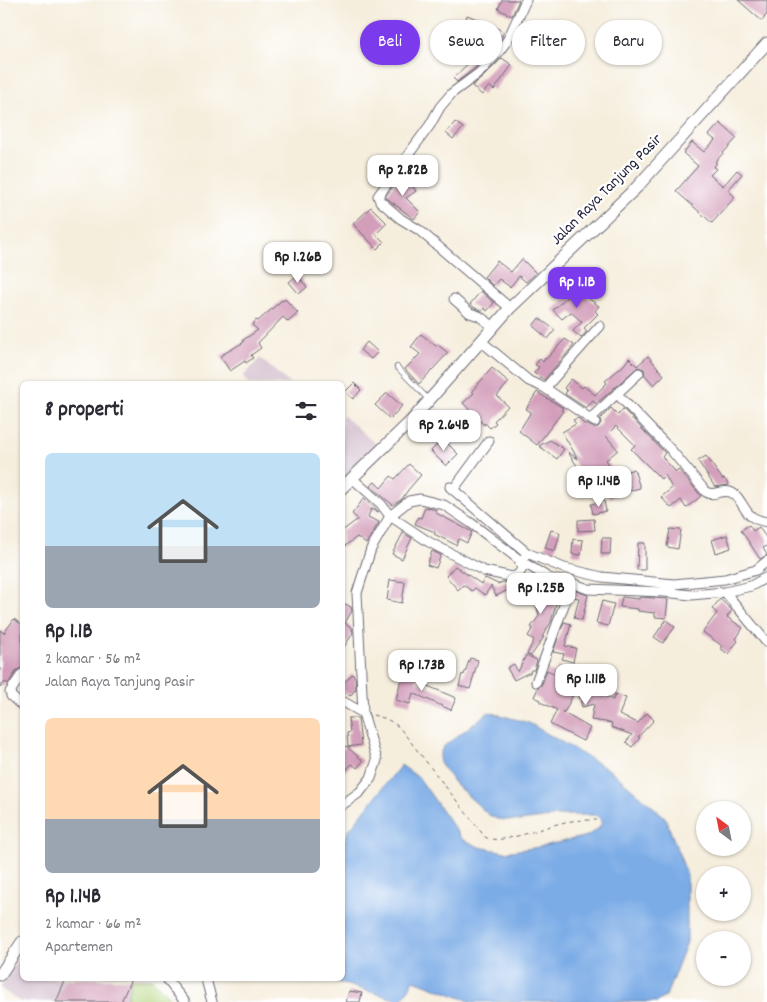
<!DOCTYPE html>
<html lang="id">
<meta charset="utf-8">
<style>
body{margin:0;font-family:Dekko,sans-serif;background:#f2f2f3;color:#2b2b33;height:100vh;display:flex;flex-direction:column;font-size:19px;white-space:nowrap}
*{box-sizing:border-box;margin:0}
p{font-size:16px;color:#7c7c81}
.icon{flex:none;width:28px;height:28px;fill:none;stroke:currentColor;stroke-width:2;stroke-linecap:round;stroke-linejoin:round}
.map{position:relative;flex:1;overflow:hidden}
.drawer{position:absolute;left:20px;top:381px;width:325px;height:600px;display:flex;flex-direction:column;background:#fff;border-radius:8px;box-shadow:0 1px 4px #0004}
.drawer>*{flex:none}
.guide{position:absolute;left:360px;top:20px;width:331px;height:45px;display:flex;gap:10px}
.needle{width:32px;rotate:328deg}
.fabs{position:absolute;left:696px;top:801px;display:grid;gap:10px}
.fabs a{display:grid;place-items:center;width:55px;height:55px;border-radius:50%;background:#fff;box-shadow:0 1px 4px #0004;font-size:25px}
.price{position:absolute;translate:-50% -42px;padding:0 11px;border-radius:10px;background:#fff;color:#222;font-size:16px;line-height:32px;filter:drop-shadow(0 1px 2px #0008)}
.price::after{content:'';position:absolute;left:50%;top:30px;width:15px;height:11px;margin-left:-8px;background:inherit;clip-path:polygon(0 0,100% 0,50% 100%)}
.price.active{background:#7c3aed;color:#fff}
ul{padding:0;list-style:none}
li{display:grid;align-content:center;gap:10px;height:265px;padding:0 25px}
li span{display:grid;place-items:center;height:155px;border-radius:8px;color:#555}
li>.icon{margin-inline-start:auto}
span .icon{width:90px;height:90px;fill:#fffc;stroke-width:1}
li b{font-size:21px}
h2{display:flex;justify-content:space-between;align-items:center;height:60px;padding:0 25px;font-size:21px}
.chip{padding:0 18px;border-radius:22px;background:#fff;box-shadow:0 1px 4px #0004;font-size:18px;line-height:45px}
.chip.active{background:#7c3aed;color:#fff}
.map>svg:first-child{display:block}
.industrial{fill:#d1bdcc}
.green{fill:#b1d47d;stroke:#6a7b5c}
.water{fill:#7cace6;stroke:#4f6790}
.building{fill:#d39eba}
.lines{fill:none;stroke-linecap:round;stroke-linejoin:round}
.service-casing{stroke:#6c6974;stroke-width:6}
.minor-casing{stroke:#6c6974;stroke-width:11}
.tertiary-casing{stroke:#6c6974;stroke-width:13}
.path{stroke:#6c6974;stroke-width:1;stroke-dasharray:4 4;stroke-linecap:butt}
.service{stroke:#fff;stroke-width:4.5}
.minor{stroke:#fff;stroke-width:9}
.tertiary{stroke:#fff;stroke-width:11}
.labels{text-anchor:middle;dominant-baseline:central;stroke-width:4.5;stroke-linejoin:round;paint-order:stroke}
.street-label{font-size:16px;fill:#22223b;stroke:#fff}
</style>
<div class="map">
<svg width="767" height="1002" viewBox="0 0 767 1002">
<rect width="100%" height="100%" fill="#fff"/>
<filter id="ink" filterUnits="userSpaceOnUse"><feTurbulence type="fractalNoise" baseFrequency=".02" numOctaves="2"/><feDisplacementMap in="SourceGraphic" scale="10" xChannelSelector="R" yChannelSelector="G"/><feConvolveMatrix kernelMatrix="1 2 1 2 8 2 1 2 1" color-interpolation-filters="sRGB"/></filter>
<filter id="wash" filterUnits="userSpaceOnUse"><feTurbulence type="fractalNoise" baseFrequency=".0096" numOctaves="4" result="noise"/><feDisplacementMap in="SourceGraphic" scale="20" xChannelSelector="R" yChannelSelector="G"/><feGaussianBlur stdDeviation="1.12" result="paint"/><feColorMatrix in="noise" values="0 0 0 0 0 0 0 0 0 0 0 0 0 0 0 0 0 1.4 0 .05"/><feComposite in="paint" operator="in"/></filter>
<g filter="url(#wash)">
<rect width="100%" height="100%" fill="#f6eedd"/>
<!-- industrial -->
<path class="industrial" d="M 260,358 L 290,384 L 250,384 L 243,377 Z
M 344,416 L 385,452 L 343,492 L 342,417 Z
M 22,953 L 22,979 L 131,979 L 126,1002 L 20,1002 L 0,988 Z"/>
<!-- green -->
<path class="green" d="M 131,979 L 152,979 L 174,1002 L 126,1002 Z"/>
<!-- water -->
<path class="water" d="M 489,712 L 529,723 L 611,771 L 665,817 L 687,875 L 687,942 L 666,996 L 657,1002 L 472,1002 L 414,980 L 401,1001 L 327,979 L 342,979 L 343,845 L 349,830 L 401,765 L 419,778 L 462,839 L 479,847 L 505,852 L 539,847 L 587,836 L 599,828 L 602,822 L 599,817 L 595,815 L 567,815 L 519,821 L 497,819 L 489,815 L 454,783 L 440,763 L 439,757 L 443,747 Z"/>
<g id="blocks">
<!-- building -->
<path class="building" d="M 502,0 L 519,0 L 512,16 L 498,9 Z
M 738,0 L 767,0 L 767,14 L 762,21 Z
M 467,15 L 492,25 L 504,32 L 493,49 L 475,68 L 457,82 L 453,78 L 472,60 L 465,54 L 471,48 L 467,45 L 475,35 L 471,33 L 475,25 L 465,22 Z
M 502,58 L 512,65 L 494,90 L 489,86 L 482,95 L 472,86 L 483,77 Z
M 455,122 L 463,128 L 453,139 L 446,133 Z
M 720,123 L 737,138 L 715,162 L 717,163 L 713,167 L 716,169 L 710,175 L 723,186 L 737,170 L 742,174 L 728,190 L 735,197 L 712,223 L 676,191 L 698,166 L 683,153 L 692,142 L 704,152 L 715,140 L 709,135 Z
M 406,177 L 416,191 L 406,198 L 420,212 L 414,219 L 385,197 L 394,185 Z
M 371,207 L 387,223 L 376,234 L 384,242 L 377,249 L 353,224 Z
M 522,259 L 536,273 L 526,282 L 519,276 L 510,287 L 499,279 L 493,286 L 484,277 L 497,261 L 511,272 Z
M 297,275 L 307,287 L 299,294 L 289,282 Z
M 568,284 L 599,306 L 595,311 L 598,314 L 584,328 L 587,331 L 581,338 L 573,331 L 582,322 L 571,312 L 562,319 L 553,310 L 568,296 L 563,292 Z
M 481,291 L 494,303 L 487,311 L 484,308 L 482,311 L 475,308 L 470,304 Z
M 285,299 L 298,313 L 288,322 L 283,317 L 258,343 L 261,348 L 251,355 L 253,358 L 246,363 L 245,361 L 230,371 L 220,356 L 244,342 L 243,340 L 258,330 L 252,325 L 256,320 L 258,321 L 282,300 L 283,301 Z
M 539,318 L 555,330 L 548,339 L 533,326 Z
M 421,334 L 436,346 L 437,344 L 448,353 L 419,384 L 405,369 L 420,354 L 411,347 Z
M 565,339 L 574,345 L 544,380 L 534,373 L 539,367 L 535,365 L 540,359 L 543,362 L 545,358 L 546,359 Z
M 367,342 L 378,352 L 371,359 L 360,350 Z
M 648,356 L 664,375 L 654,385 L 645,375 L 644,369 L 638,367 L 596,404 L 593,401 L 586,408 L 565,394 L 567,391 L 564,388 L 571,379 L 582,388 L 584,386 L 595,395 L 607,383 L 605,381 L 623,366 L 629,358 L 637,366 Z
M 492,368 L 509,382 L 497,396 L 508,406 L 494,421 L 496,423 L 490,428 L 485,423 L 484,425 L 463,403 L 474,393 L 472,391 Z
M 354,383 L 361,390 L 353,399 L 345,392 Z
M 537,392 L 563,408 L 561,410 L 563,411 L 537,445 L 519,431 L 531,412 L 526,409 Z
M 387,393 L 402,406 L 390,419 L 375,405 Z
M 611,408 L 618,415 L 623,409 L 665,453 L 662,457 L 676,472 L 679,470 L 701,496 L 686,508 L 681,500 L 671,508 L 661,497 L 672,488 L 665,475 L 661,479 L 631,449 L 635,445 L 616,426 L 606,436 L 618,450 L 606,460 L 616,475 L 634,469 L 640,488 L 629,491 L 630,486 L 610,498 L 605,489 L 606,488 L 594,469 L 586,475 L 581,468 L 579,469 L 568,452 L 578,459 L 562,432 L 576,424 L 573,420 L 578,418 L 583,423 L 592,427 L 598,427 L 601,423 L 600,419 Z
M 443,439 L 458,454 L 446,466 L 431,451 Z
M 550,440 L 564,449 L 557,459 L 539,446 Z
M 706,456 L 723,480 L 724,478 L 729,485 L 715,487 L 698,461 Z
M 409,464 L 421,475 L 408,490 L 402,499 L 393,505 L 370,486 L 375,482 L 381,488 L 391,476 L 395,479 Z
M 364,498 L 379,512 L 371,509 L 368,517 L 379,522 L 366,544 L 357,537 L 342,548 L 342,531 L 358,519 L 352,514 Z
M 604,501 L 606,511 L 593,514 L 591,504 Z
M 425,507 L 436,510 L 436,513 L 472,532 L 467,543 L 459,539 L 456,545 L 434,534 L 435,532 L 415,524 L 418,517 L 421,518 Z
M 594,519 L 595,530 L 578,531 L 578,520 Z
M 749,525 L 753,531 L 759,527 L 767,539 L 767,546 L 763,548 L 767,555 L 760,559 L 741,530 Z
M 670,529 L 681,530 L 678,549 L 667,547 Z
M 551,530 L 560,533 L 555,551 L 545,548 Z
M 403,533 L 412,538 L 402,559 L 392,554 Z
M 727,535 L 731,548 L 716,553 L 712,540 Z
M 602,538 L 611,538 L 610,554 L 601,554 Z
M 573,539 L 583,540 L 581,555 L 572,554 Z
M 638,543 L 645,543 L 645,570 L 637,570 Z
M 432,551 L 441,555 L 436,568 L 427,565 Z
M 455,566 L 481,584 L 485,578 L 498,584 L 503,582 L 509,583 L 512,588 L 496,596 L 491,586 L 485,595 L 475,588 L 472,591 L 463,585 L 458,590 L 446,576 Z
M 390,580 L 405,582 L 402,603 L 387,600 Z
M 535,580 L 547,586 L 540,599 L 554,596 L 556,604 L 551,622 L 542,637 L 544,637 L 531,656 L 527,654 L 534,640 L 528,636 L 533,628 L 531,627 L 539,616 L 532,585 Z
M 576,591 L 588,595 L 582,620 L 574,618 L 579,598 L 573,597 Z
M 622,597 L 639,599 L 640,597 L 668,599 L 666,618 L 655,617 L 655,613 L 638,611 L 638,609 L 620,607 Z
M 720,599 L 732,610 L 727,617 L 743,628 L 736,639 L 738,641 L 728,654 L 720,648 L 722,646 L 703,632 L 717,613 L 712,609 Z
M 602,601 L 614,604 L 608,626 L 596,623 Z
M 342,602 L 351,607 L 352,611 L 345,623 L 352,628 L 353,633 L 342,650 Z
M 14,619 L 22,625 L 22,668 L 17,670 L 8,684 L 5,682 L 0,688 L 0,630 L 4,633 Z
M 666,620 L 675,627 L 663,643 L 654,637 Z
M 564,622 L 571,624 L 565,646 L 576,648 L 573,662 L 562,659 L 564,654 L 553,652 Z
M 526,655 L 537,660 L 534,670 L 531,670 L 530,673 L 528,673 L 514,680 L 507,668 L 514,664 L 518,672 Z
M 470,658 L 478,660 L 470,689 L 459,686 L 462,674 L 464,675 Z
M 558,667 L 581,679 L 580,682 L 600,692 L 599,694 L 613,700 L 615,694 L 626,698 L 619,715 L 638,723 L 647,713 L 654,720 L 638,737 L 640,738 L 632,747 L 626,742 L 632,735 L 611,727 L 612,723 L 591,720 L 594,704 L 582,707 L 577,687 L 565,711 L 562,712 L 590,728 L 583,741 L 567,733 L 550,724 L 557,710 L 540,702 L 541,700 L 534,697 L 538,688 L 542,684 L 547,670 L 555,674 Z
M 403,670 L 417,674 L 416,681 L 456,698 L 451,710 L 413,693 L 410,704 L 396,700 Z
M 352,674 L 355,677 L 356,689 L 350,696 L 342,690 L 342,685 Z
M 348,718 L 358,718 L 361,745 L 348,747 L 347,733 L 350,732 Z
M 346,746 L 363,761 L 357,768 L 352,764 L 342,774 L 342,750 Z
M 66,979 L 131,979 L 121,1002 L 56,1002 Z
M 349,991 L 362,993 L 360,1002 L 346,1002 Z"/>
</g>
</g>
<g filter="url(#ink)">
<use href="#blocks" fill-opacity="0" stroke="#6c6974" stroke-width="1"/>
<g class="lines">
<!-- service casing -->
<g class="service-casing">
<path id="service" d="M 397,367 L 428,399"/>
</g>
<!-- minor casing -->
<g class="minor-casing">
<path id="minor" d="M 454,299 L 470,313 L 479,316 L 494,327
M 510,308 L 419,230 L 401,219 L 380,201 L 378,196 L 430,125 L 440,107 L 452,93 L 479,73 L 498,53 L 508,39 L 526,0
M 482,342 L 529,381 L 545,388 L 595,422
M 545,388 L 600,326
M 617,394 L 671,450 L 706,492 C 714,497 721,489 730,492 C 740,495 743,510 751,516 C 756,520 762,521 767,522
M 590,419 L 639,373
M 352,478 L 381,504 L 390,516 L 429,542 L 484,571 L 512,577 L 518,575 L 522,569 L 520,563 L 524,558
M 450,487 L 527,553 L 564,568 L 602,577 L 674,584 L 725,579 L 756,570 L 767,561
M 453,490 L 489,441
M 725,592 L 767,643
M 22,674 L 10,692 L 11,696 L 22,706
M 536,682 L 572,583
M 342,701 L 363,713
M 342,805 L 360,792 L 371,778 L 377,760 L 363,713 L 357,593 L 371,549 L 390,516 L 409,501 L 420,499 L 444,505 L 471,523 L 521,561 L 549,578 L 572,583 L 588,589 L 664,592 L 691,595 L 725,592 L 751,586 L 767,577
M 206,979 L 212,1002
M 168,981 L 185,1002"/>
</g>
<!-- tertiary casing -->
<g class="tertiary-casing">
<path id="tertiary" d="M 342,488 L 411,421 L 510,308 L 637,187 L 767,43
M 0,975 L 22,942"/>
</g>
<!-- path -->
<path class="path" d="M 373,715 L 387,719 L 399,727 L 485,837 C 499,846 544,827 561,823 C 573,820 585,820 597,820"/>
<!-- service -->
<use href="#service" class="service"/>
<!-- minor -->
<use href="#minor" class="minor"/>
<!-- tertiary -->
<use href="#tertiary" class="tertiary"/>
</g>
</g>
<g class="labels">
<!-- street labels -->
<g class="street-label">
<text transform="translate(607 190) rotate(-45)">Jalan Raya Tanjung Pasir</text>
</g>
</g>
</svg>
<div class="fabs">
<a><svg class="needle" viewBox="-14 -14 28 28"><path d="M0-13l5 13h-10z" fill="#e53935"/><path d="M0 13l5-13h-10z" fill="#7c7c81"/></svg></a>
<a>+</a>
<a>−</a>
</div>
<b class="price" style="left:403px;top:197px">Rp 2.82B</b>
<b class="price" style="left:298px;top:284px">Rp 1.26B</b>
<b class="price active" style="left:577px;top:309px">Rp 1.1B</b>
<b class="price" style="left:444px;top:452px">Rp 2.64B</b>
<b class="price" style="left:599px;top:508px">Rp 1.14B</b>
<b class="price" style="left:541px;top:615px">Rp 1.25B</b>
<b class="price" style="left:422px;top:692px">Rp 1.73B</b>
<b class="price" style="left:586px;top:706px">Rp 1.11B</b>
<div class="guide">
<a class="chip active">Beli</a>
<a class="chip">Sewa</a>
<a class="chip">Filter</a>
<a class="chip">Baru</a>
</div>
<section class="drawer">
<h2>8 properti<svg class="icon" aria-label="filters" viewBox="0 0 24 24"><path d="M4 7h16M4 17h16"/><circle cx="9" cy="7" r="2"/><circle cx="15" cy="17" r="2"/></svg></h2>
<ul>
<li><span style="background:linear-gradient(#bfe0f5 60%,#9aa5b1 0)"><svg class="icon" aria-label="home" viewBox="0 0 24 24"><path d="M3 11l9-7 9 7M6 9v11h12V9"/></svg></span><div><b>Rp 1.1B</b><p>2 kamar · 56 m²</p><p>Jalan Raya Tanjung Pasir</p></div></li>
<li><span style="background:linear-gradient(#ffd9b3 65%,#9aa5b1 0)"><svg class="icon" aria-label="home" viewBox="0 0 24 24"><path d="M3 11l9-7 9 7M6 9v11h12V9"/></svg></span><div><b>Rp 1.14B</b><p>2 kamar · 66 m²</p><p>Apartemen</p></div></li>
</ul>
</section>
</div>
